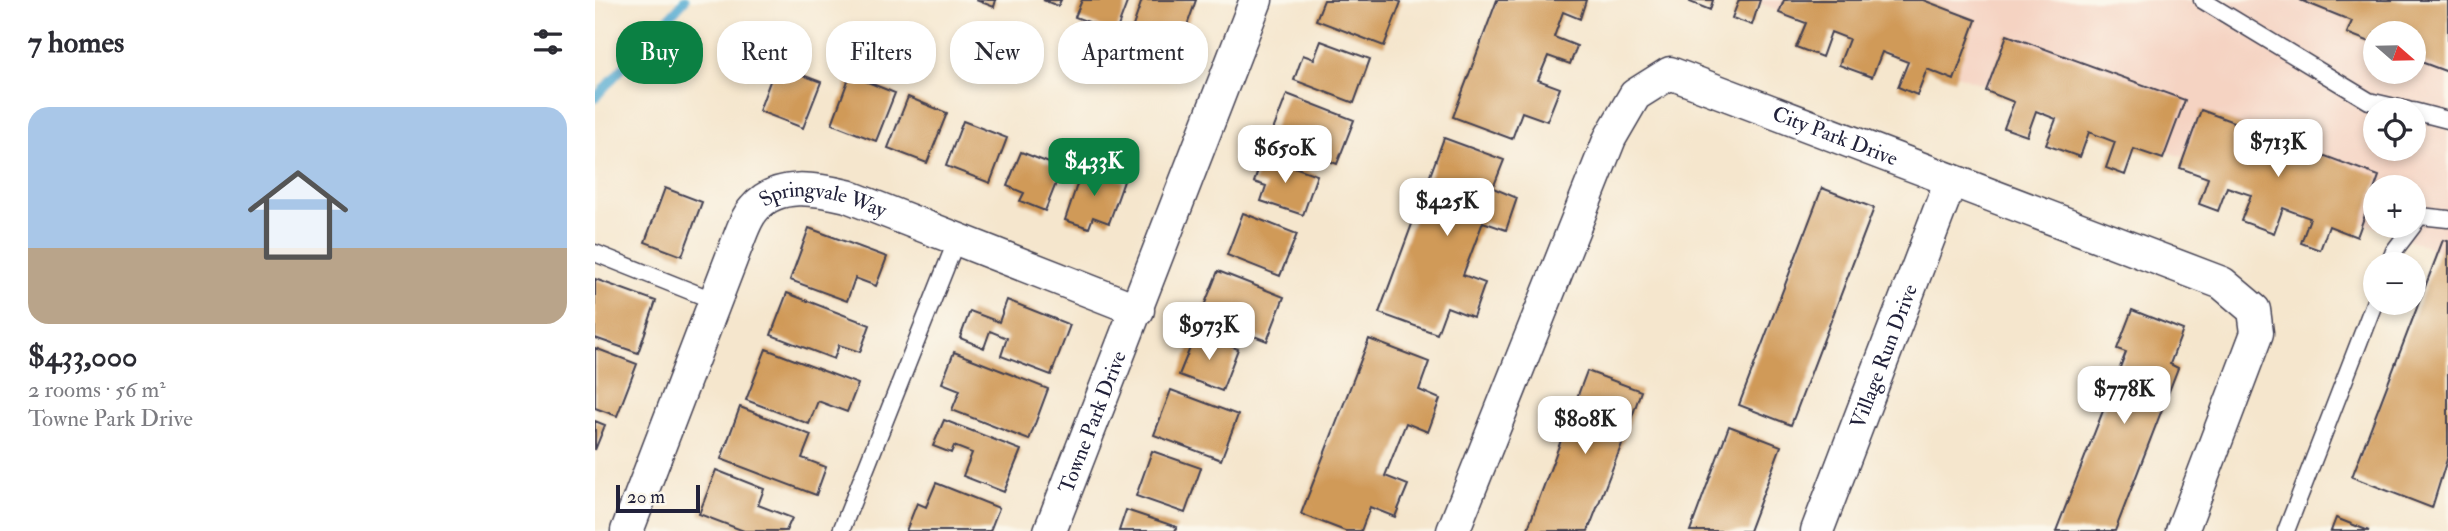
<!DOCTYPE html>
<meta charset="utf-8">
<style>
body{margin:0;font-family:"IM FELL Double Pica",serif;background:#f2f2f3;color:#2b2b33;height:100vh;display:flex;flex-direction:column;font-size:26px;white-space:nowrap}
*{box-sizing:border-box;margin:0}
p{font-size:23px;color:#7c7c81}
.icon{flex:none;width:38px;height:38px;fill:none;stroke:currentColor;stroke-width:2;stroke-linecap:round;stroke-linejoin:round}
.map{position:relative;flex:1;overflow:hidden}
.sheet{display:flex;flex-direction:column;background:#fff;width:595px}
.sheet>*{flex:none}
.guide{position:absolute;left:21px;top:21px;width:665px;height:63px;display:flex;gap:14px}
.needle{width:46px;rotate:110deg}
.buttons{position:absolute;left:1768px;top:21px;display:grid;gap:14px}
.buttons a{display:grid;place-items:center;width:63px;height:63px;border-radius:50%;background:#fff;box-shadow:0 4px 10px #0003;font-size:35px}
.scale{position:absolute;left:21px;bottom:18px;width:84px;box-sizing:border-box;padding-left:7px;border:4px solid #22223b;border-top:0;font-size:19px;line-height:24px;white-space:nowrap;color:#22223b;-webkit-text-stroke:5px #fbf7ec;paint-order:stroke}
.price{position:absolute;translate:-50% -60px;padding:0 16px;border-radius:14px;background:#fff;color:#222;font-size:23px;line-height:46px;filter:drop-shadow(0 2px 4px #0008)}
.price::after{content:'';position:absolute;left:50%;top:42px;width:21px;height:16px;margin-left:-10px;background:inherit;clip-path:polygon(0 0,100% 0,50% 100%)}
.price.on{background:#0b8043;color:#fff}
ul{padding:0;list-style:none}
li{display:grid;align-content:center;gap:14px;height:371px;padding:0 28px}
li span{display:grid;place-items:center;height:217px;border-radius:21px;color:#555}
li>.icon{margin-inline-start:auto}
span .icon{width:126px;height:126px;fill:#fffc;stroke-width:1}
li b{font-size:30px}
h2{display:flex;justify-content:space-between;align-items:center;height:84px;padding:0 28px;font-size:30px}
.pill{padding:0 24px;border-radius:28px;background:#fff;box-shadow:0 4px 10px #0003;font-size:24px;line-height:63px}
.pill.on{background:#0b8043;color:#fff}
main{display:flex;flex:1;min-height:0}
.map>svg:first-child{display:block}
.built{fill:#f5d3c2;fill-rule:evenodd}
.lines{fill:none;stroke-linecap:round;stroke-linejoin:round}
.stream{stroke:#56acd2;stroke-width:9}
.building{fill:#d09a58}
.service-casing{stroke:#423f51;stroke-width:19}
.minor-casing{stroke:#423f51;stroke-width:35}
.service{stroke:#fff;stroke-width:16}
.minor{stroke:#fff;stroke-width:32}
.labels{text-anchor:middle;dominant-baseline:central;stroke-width:7;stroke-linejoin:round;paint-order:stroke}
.street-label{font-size:21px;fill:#22223b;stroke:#fbf7ec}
</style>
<main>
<section class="sheet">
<h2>7 homes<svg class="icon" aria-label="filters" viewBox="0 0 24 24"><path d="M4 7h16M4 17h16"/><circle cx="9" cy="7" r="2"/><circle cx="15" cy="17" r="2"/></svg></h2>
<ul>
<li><span style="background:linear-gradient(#a9c7e8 65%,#b9a48a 0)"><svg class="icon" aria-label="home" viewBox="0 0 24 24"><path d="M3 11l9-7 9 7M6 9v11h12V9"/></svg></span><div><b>$433,000</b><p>2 rooms · 56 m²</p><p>Towne Park Drive</p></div></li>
</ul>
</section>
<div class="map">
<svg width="1853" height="531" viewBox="0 0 1853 531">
<rect width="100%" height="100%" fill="#fbf7ec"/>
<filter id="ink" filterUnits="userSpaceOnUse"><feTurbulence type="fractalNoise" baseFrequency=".0143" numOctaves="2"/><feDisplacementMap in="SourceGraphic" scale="14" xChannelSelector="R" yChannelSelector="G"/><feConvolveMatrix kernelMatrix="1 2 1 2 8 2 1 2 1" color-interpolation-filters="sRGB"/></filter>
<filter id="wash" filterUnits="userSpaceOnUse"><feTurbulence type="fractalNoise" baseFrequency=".00686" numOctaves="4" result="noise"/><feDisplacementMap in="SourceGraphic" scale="28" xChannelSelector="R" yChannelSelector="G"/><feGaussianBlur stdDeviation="1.57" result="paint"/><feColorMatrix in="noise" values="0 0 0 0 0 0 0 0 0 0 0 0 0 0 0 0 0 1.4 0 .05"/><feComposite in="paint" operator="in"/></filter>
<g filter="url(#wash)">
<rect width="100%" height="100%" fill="#f5e6cd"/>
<!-- built -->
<path class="built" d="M 1156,0 L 1853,0 L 1853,254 ZM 1780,33 L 1818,33 L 1818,72 L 1780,72 ZM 1780,110 L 1818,110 L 1818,149 L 1780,149 ZM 1780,187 L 1818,187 L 1818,226 L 1780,226 Z"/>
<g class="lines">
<!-- stream -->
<path class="stream" d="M 0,98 L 90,0"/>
</g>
<g id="blocks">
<!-- building -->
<path class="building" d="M 381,0 L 401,0 L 399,7 Z
M 448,0 L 466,0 L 463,6 Z
M 487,0 L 533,0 L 521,32 L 480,17 Z
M 547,0 L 601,0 L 583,51 L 535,35 Z
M 729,0 L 800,0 L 806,2 L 789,46 L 721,20 Z
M 902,0 L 991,0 L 985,19 L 968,12 L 959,37 L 982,46 L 975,64 L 953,56 L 943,80 L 965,88 L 952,121 L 927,112 L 917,139 L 858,117 Z
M 1096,0 L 1118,0 L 1115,10 L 1095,2 Z
M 1144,0 L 1165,0 L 1157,25 L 1137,18 Z
M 1189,0 L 1328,0 L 1381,20 L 1359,80 L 1332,69 L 1322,95 L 1303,87 L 1313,62 L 1287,52 L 1277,77 L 1244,65 L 1254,39 L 1236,32 L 1227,57 L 1201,47 L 1211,23 L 1184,13 Z
M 1705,0 L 1853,0 L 1853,72 L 1818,59 L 1818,33 L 1780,33 L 1780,44 L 1752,33 L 1757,21 Z
M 1412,35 L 1590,100 L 1568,159 L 1539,149 L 1530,175 L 1511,168 L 1520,142 L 1494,132 L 1485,157 L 1451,145 L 1461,119 L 1441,111 L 1432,136 L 1409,128 L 1419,102 L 1391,91 Z
M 726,41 L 775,59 L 759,103 L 699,80 L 708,55 L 719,59 Z
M 181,65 L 226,82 L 208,128 L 164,111 Z
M 255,75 L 300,93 L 281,141 L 237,124 Z
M 692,94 L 759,120 L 742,164 L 675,138 Z
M 313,97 L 352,113 L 332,163 L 293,148 Z
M 1606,110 L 1784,176 L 1762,237 L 1734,226 L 1725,250 L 1706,243 L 1715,218 L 1688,208 L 1679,233 L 1646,221 L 1656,195 L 1632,187 L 1623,211 L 1604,204 L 1613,178 L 1585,168 Z
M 368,121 L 412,138 L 395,183 L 351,166 Z
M 849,138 L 909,160 L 898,188 L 922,198 L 911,230 L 888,222 L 868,275 L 890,283 L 878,317 L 852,307 L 842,334 L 784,313 Z
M 426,152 L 467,168 L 450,211 L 425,201 L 429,193 L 412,186 Z
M 668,156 L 722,175 L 708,215 L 666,201 L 671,186 L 659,182 Z
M 488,167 L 529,181 L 514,223 L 498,217 L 494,228 L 470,220 Z
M 70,188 L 107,202 L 87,256 L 50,242 Z
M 1227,188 L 1279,208 L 1196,425 L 1144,405 Z
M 648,213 L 702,234 L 685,276 L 632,255 Z
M 214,228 L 292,257 L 281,286 L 260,278 L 252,301 L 195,280 Z
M 1848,240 L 1853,241 L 1853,456 L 1837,508 L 1757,477 Z
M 623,271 L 689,297 L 672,341 L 605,316 Z
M 0,279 L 61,301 L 43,353 L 0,338 Z
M 192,293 L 275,325 L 265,352 L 244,345 L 239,359 L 176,335 Z
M 412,300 L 475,325 L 456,375 L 406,356 L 412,338 L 395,331 L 389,348 L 365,338 L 375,311 L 404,322 Z
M 1537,310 L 1588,330 L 1575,364 L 1583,368 L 1520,531 L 1461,531 L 1531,352 L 1522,349 Z
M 601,333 L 643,349 L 627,391 L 584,375 Z
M 774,339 L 834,362 L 824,390 L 845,399 L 833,432 L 811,423 L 790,476 L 813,485 L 800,517 L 775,507 L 766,531 L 750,531 L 706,514 Z
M 0,348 L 42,364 L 22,416 L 0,408 Z
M 171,349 L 263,384 L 252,412 L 223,401 L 214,424 L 151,400 Z
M 359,352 L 453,389 L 434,440 L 357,410 L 365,390 L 347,383 Z
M 992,371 L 1046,391 L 1032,431 L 993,531 L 932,531 Z
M 576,390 L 643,415 L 626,460 L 559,435 Z
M 145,407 L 216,435 L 207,458 L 231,467 L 221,495 L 126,459 Z
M 349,420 L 426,450 L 409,492 L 368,476 L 377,453 L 359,446 L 356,453 L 338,446 Z
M 0,421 L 10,425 L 0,450 Z
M 1134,426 L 1186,446 L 1154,531 L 1095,531 Z
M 557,451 L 606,468 L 590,513 L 541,496 Z
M 121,470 L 169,489 L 163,505 L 197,518 L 191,531 L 149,531 L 104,514 Z
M 341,483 L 404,508 L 395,531 L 311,531 L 322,503 L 331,507 Z
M 531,510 L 582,527 L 580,531 L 524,531 Z
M 1741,518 L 1774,531 L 1736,531 Z"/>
</g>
</g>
<g filter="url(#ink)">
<use href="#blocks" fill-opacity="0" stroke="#423f51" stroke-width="2"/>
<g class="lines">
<!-- service casing -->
<g class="service-casing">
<path id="service" d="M 1607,0 L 1774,101 L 1813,110
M 1818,111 L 1853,120
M 1818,225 L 1825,216 L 1853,219
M 0,253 L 120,301
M 1794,264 L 1799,251 L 1818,226
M 246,531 L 362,239
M 1691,531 L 1780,301"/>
</g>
<!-- minor casing -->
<g class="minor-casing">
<g id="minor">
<path id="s1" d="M 32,531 L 140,249 C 145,237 150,219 159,209 C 182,181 222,189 252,196 L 543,310"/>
<path id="s2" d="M 455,531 L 661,0"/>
<path id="s3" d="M 858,531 L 1015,138 L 1040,95 L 1075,73 L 1627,283 L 1659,310 L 1662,333 L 1587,531"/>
<path id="s4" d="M 1222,531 L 1356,180"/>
</g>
</g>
<!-- service -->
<use href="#service" class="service"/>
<!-- minor -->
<use href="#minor" class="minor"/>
</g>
</g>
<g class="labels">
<!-- street labels -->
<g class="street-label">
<text stroke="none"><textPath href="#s3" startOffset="691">City Park Drive</textPath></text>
<text stroke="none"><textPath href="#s1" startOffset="422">Springvale Way</textPath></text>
<text stroke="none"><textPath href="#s4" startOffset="187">Village Run Drive</textPath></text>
<text stroke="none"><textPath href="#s2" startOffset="117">Towne Park Drive</textPath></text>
</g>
</g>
</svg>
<div class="buttons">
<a><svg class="needle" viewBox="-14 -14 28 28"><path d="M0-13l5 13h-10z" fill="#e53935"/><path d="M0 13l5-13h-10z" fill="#7c7c81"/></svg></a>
<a><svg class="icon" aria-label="locate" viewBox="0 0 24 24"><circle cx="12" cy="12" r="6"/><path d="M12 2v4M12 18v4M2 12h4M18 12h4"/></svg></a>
<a>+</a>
<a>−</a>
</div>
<div class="scale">20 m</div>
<b class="price" style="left:1683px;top:179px">$713K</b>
<b class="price" style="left:690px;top:185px">$650K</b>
<b class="price on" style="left:499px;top:198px">$433K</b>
<b class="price" style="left:852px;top:238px">$425K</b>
<b class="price" style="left:614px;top:362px">$973K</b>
<b class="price" style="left:1529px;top:426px">$778K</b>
<b class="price" style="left:990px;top:456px">$808K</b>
<div class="guide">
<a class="pill on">Buy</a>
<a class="pill">Rent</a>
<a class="pill">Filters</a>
<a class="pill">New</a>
<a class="pill">Apartment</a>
</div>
</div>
</main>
